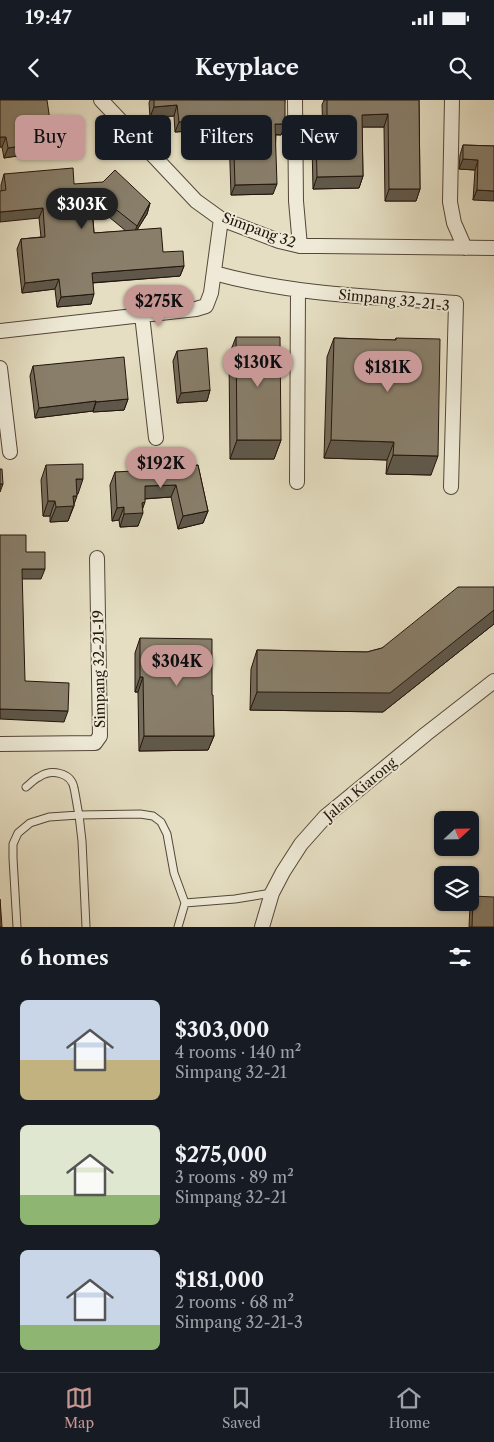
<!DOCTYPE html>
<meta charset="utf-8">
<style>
body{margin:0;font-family:"Libre Caslon Text",serif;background:#242831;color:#f1f3f6;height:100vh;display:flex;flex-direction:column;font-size:19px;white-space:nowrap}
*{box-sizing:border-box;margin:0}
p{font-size:16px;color:#9ea1a6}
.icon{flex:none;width:28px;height:28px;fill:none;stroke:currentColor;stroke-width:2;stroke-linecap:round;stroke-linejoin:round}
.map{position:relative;height:827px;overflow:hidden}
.side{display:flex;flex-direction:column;background:#171b24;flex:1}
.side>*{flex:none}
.banner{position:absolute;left:15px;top:15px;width:465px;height:45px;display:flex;gap:10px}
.needle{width:32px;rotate:68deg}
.fabs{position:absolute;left:434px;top:711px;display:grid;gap:10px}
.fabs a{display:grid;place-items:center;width:45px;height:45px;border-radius:8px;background:#171b24;box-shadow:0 1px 4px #0004;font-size:25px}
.price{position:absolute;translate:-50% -42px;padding:0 11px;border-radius:18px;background:#c59692;color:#111;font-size:16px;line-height:32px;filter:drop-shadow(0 1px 2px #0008)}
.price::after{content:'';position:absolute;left:50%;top:30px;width:15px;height:11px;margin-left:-8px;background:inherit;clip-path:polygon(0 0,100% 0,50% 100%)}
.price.selected{background:#222;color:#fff}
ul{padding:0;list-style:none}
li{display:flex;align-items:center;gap:15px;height:125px;padding:0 20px}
li span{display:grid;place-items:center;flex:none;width:140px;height:100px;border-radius:8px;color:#555}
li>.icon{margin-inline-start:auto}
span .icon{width:60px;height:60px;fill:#fffc;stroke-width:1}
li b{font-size:21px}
h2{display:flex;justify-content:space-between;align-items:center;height:60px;padding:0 20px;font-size:21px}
.pill{padding:0 18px;border-radius:8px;background:#171b24;box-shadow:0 1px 4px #0004;font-size:18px;line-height:45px}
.pill.selected{background:#c59692;color:#111}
.status{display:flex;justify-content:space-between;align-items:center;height:35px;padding:0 25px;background:#171b24;direction:ltr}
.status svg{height:14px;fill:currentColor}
header{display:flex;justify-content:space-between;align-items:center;height:65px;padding:0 20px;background:#171b24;font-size:22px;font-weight:700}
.tabs{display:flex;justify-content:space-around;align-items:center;height:70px;border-top:1px solid #363941;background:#171b24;font-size:14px;color:#9ea1a6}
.tabs a{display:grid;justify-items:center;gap:2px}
.tabs .selected{color:#c59692}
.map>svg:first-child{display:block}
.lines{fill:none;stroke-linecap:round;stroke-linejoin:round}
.service-casing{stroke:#544739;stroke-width:9}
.minor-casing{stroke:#544739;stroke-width:16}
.service{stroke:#eeead7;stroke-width:7}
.minor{stroke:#eeead7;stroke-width:14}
.wall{fill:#756c5b;stroke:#23150b;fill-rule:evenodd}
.shaded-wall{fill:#5f584a;stroke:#23150b}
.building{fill:#887e6a;stroke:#23150b}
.labels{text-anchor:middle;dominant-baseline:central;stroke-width:4;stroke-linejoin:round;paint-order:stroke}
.street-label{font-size:14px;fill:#23150b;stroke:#eeead7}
</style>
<div class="status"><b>19:47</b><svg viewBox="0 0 49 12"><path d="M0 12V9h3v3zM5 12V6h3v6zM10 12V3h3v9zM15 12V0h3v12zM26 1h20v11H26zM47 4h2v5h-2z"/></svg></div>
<header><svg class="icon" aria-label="back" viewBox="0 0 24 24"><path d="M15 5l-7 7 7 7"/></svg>Keyplace<svg class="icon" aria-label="search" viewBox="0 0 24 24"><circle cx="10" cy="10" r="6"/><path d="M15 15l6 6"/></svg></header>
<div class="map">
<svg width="494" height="827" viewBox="0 0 494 827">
<rect width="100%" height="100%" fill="#e5dec2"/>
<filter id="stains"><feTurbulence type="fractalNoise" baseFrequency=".004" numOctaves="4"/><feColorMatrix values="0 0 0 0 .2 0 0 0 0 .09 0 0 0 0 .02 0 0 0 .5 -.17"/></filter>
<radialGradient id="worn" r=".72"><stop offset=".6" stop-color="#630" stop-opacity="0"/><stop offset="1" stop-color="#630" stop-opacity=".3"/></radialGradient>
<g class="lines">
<!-- service casing -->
<g class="service-casing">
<path id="service" d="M 185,803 L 235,799 L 272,793
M 17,827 L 13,758 L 13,744 L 18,733 L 30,723 L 49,717 L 79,715 C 77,706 76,697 74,688 C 71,672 51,669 39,677 C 34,679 30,684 26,687
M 86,827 L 82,741 L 79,715 L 140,714 L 153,716 L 161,722 L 167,734 L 174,773 L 185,803 L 178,827"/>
</g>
<!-- minor casing -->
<g class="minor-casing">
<path id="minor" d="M 101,0 L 196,101 L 221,119 L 279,141 L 300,146 L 320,146 L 494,148
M 295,0 L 296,101 L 300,146
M 452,0 L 450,102 L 454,123 L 465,148
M 214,173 C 293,195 375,197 456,203 L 451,387
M 142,215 L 156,338
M 0,231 L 196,209 L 206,206 L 211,193 L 221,119
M 0,268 L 10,352
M 297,382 L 298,191
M 0,644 L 95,643 L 100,636 L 97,458
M 262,827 L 272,793 L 283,772 L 301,744 L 325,717 L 426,634 L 494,581"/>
</g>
<!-- service -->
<use href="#service" class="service"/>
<!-- minor -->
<use href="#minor" class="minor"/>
</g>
<!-- wall -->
<path class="wall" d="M 0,0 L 53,41 L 49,51 L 4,58 L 2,47 L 0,47 Z
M 150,0 L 285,0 L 281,35 L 276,35 L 273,94 L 231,95 L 229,34 L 219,34 L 219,29 L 175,32 L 174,16 L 150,17 L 149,3 Z
M 324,0 L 419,0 L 420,89 L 416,101 L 385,101 L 384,27 L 362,27 L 363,76 L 359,88 L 313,89 L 312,44 L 316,32 L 323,32 L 322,5 Z
M 463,45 L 494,46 L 473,100 L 475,70 L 459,69 L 460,55 Z
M 4,74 L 74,84 L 150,103 L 147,114 L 137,130 L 163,152 L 184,166 L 180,176 L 93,183 L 91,204 L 57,207 L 55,189 L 22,193 L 17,149 L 21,139 L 41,137 L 39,118 L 1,91 L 1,85 ZM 92,103 L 126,131 L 94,133 Z
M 236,237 L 281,340 L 274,359 L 230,359 L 229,255 Z
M 334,238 L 395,240 L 396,238 L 431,375 L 386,374 L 387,360 L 324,358 L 327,257 Z
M 177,251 L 210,290 L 207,301 L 177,303 L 173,261 Z
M 33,266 L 128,299 L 124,310 L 93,312 L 93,311 L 35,318 L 30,276 Z
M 46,365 L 78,394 L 77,394 L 74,404 L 74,406 L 68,421 L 50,422 L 50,416 L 43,416 L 41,380 Z
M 198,365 L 208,411 L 203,423 L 178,429 L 171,397 L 145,399 L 138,426 L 120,427 L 119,420 L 112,421 L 110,385 L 115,372 L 152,374 Z
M 494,487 L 494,524 L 383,612 L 250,610 L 251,569 L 257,550 L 367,552 L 382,548 Z
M 140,538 L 212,595 L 214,636 L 208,650 L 139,651 L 138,592 L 135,592 L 135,553 Z
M 473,796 L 494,827 L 469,827 L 470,806 Z"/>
<!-- shaded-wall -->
<path class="shaded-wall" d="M 177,5 L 174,16 L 150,17 L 154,7 Z
M 388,14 L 384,27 L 358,27 L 362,15 Z
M 223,18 L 219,29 L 175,32 L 179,22 Z
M 223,24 L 233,24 L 229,34 L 219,34 Z
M 275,24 L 285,24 L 281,35 L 272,34 Z
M 0,37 L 6,37 L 2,47 L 0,47 Z
M 53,41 L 49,51 L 4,58 L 8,48 Z
M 463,59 L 478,60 L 475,70 L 459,69 Z
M 363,76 L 359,88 L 313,89 L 317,77 Z
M 277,84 L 273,94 L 231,95 L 235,85 Z
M 389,89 L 420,89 L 416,101 L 385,101 Z
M 477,90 L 494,91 L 494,101 L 473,100 Z
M 150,103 L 147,114 L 133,136 L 137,126 Z
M 43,108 L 39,118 L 0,122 L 0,112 Z
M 184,166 L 180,176 L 88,183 L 92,173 Z
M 59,179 L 55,189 L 22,193 L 25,183 Z
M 94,194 L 91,204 L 57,207 L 61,197 Z
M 210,290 L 207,301 L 177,303 L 181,293 Z
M 128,299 L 124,310 L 93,312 L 96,302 Z
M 96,301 L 93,311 L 35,318 L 39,308 Z
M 237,340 L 281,340 L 274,359 L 230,359 Z
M 331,340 L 394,342 L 387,360 L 324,358 Z
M 393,355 L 438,356 L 431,375 L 386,374 Z
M 76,379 L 83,379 L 78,394 L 70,394 Z
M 0,384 L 3,384 L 0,392 Z
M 176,385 L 171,397 L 140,399 L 145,386 Z
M 73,396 L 77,396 L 68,421 L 50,422 L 56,407 Z
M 48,401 L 55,401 L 50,416 L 43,416 Z
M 145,402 L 141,413 L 143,413 L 138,426 L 120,427 L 124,414 L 142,403 Z
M 124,407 L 119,420 L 112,421 L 117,408 Z
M 208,411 L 203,423 L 178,429 L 183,416 Z
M 22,469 L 45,469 L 41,479 L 18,479 Z
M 494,510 L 494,524 L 383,612 L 250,610 L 257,592 Z
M 140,577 L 143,577 L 138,592 L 135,592 Z
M 0,609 L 68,611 L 64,622 L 0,619 Z
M 144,636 L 214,636 L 208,650 L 139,651 Z"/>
<!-- building -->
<path class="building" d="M 0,0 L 47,0 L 53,41 L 8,48 L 6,37 L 0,37 Z
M 154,0 L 285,0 L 285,24 L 275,24 L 277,84 L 235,85 L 233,24 L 223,24 L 223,18 L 179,22 L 177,5 L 154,7 Z
M 327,0 L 419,0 L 420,89 L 389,89 L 388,14 L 362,15 L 363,76 L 317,77 L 316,32 L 327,32 Z
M 463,45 L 494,46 L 494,91 L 477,90 L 478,60 L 463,59 Z
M 73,68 L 74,84 L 103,82 L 115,70 L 150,103 L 137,126 L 90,89 L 94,133 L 161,128 L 163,152 L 183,151 L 184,166 L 92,173 L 94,194 L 61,197 L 59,179 L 25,183 L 21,139 L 45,137 L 43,108 L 0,112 L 0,91 L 6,90 L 4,74 Z
M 236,237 L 280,237 L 281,340 L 237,340 Z
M 334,238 L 396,240 L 396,238 L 440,239 L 438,356 L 393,355 L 394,342 L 331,340 Z
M 207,248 L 210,290 L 181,293 L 177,251 Z
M 124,257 L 128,299 L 96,302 L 96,301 L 39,308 L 33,266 Z
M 83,364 L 83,379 L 76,379 L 77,396 L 73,396 L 74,406 L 56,407 L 55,401 L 48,401 L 46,365 Z
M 198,365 L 208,411 L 183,416 L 176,385 L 145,386 L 145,402 L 142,403 L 143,413 L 124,414 L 124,407 L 117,408 L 115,372 L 152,370 L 152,374 Z
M 0,369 L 2,369 L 3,384 L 0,384 Z
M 0,435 L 26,435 L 26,452 L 45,452 L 45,469 L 22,469 L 25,581 L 69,583 L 68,611 L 0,609 Z
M 458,487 L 494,487 L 494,510 L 390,593 L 257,592 L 257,550 L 367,552 L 382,548 Z
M 140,538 L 212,539 L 212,595 L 213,595 L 214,636 L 144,636 L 143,577 L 140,577 Z
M 473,796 L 494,797 L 494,827 L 472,827 Z
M 0,799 L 2,827 L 0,827 Z"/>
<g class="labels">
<!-- street labels -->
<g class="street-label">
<text transform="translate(259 130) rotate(20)">Simpang 32</text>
<text transform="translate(394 200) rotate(6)">Simpang 32-21-3</text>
<text transform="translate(99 569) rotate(-91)">Simpang 32-21-19</text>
<text transform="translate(360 689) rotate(-40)">Jalan Kiarong</text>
</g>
</g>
<rect width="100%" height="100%" filter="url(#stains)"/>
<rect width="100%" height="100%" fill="url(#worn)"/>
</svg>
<div class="fabs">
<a><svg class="needle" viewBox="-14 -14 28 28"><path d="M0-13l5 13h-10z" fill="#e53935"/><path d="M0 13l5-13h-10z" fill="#9ea1a6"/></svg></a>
<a><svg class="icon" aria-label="layers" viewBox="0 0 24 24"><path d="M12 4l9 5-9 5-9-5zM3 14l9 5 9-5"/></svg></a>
</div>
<b class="price selected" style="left:82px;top:130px">$303K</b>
<b class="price" style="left:159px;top:227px">$275K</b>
<b class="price" style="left:258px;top:288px">$130K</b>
<b class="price" style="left:388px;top:293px">$181K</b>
<b class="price" style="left:161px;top:389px">$192K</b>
<b class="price" style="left:177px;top:587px">$304K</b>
<div class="banner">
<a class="pill selected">Buy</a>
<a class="pill">Rent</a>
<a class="pill">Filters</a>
<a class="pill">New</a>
</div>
</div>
<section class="side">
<h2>6 homes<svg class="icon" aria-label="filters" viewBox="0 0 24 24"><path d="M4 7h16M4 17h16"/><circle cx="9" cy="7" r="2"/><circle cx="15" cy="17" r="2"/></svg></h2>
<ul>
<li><span style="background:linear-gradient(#c9d6e8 60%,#c2b280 0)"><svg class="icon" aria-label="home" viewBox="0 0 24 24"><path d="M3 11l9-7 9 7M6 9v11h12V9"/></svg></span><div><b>$303,000</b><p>4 rooms · 140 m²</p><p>Simpang 32-21</p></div></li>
<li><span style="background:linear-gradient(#dfe7d0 70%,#8fb573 0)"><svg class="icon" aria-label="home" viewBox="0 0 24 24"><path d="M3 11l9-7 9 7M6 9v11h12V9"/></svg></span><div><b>$275,000</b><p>3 rooms · 89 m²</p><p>Simpang 32-21</p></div></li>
<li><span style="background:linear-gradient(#c9d6e8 75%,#8fb573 0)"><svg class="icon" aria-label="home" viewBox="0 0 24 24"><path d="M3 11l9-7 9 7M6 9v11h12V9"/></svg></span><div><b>$181,000</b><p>2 rooms · 68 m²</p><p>Simpang 32-21-3</p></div></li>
</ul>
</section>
<nav class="tabs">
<a class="selected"><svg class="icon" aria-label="map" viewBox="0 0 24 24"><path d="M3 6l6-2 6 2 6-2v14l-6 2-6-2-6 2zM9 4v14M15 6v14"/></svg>Map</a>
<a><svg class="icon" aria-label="saved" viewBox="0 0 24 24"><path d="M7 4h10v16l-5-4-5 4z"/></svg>Saved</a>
<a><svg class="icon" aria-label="home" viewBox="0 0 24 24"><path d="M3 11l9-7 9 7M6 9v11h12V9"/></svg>Home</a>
</nav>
